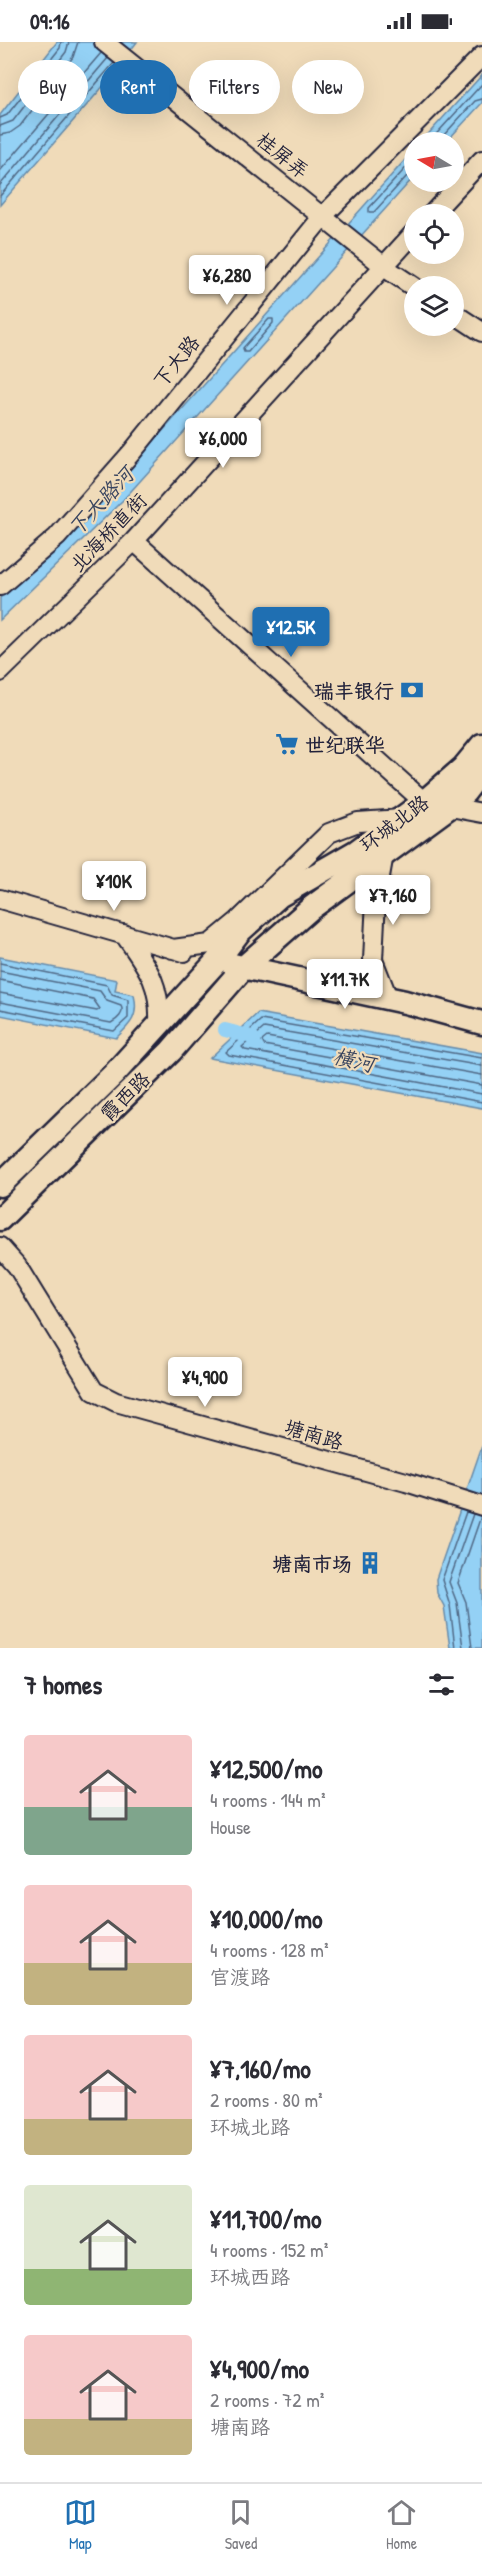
<!DOCTYPE html>
<meta charset="utf-8">
<style>
body{margin:0;font-family:"Patrick Hand","LXGW WenKai TC",sans-serif;background:#f7f7f7;color:#2b2b33;height:100vh;display:flex;flex-direction:column;font-size:22px;white-space:nowrap}
*{box-sizing:border-box;margin:0}
p{font-size:20px;color:#7c7c81}
.icon{flex:none;width:33px;height:33px;fill:none;stroke:currentColor;stroke-width:2;stroke-linecap:round;stroke-linejoin:round}
.map{position:relative;height:1606px;overflow:hidden}
.panel{display:flex;flex-direction:column;background:#fff;flex:1}
.panel>*{flex:none}
.banner{position:absolute;left:18px;top:18px;width:447px;height:54px;display:flex;gap:12px}
.needle{width:39px;rotate:280deg}
.fabs{position:absolute;left:404px;top:90px;display:grid;gap:12px}
.fabs a{display:grid;place-items:center;width:60px;height:60px;border-radius:50%;background:#fff;box-shadow:0 6px 24px #0002;font-size:30px}
.price{position:absolute;translate:-50% -51px;padding:0 14px;border-radius:6px;background:#fff;color:#222;font-size:20px;line-height:39px;filter:drop-shadow(0 2px 3px #0008)}
.price::after{content:'';position:absolute;left:50%;top:36px;width:18px;height:14px;margin-left:-9px;background:inherit;clip-path:polygon(0 0,100% 0,50% 100%)}
.price.selected{background:#1f6fb2;color:#fff}
ul{padding:0;list-style:none}
li{display:flex;align-items:center;gap:18px;height:150px;padding:0 24px}
li span{display:grid;place-items:center;flex:none;width:168px;height:120px;border-radius:6px;color:#555}
li>.icon{margin-inline-start:auto}
span .icon{width:72px;height:72px;fill:#fffc;stroke-width:1}
li b{font-size:26px}
h2{display:flex;justify-content:space-between;align-items:center;height:72px;padding:0 24px;font-size:26px}
.chip{padding:0 21px;border-radius:27px;background:#fff;box-shadow:0 6px 24px #0002;font-size:21px;line-height:54px}
.chip.selected{background:#1f6fb2;color:#fff}
.status{display:flex;justify-content:space-between;align-items:center;height:42px;padding:0 30px;background:#fff;direction:ltr}
.status svg{height:16px;fill:currentColor}
.tabs{display:flex;justify-content:space-around;align-items:center;height:84px;border-top:2px solid #e1e1e2;background:#fff;font-size:16px;color:#7c7c81}
.tabs a{display:grid;justify-items:center;gap:3px}
.tabs .selected{color:#1f6fb2}
.map>svg:first-child{display:block}
.water{fill:#94d1f5;stroke:#668bab;stroke-width:1.5}
.lines{fill:none;stroke-linecap:round;stroke-linejoin:round}
.shore{stroke:#506885;stroke-width:1.5}
.canal{stroke:#94d1f5;stroke-width:14}
.minor-casing{stroke:#22223b;stroke-width:22}
.major-casing{stroke:#22223b;stroke-width:27}
.minor{stroke:#f0dbb9;stroke-width:18}
.major{stroke:#f0dbb9;stroke-width:22}
.labels{text-anchor:middle;dominant-baseline:central;stroke-width:4.5;stroke-linejoin:round;paint-order:stroke}
.street-label{font-size:20px;fill:#22223b;stroke:#f0dbb9}
.poi-label{font-size:20px;font-weight:bold;fill:#22223b;stroke:#f0dbb9;text-anchor:end}
.water-label{font-size:21px;font-style:italic;fill:#394560;stroke:#f0dbb9}
</style>
<div class="status"><b>09:16</b><svg viewBox="0 0 49 12"><path d="M0 12V9h3v3zM5 12V6h3v6zM10 12V3h3v9zM15 12V0h3v12zM26 1h20v11H26zM47 4h2v5h-2z"/></svg></div>
<div class="map">
<svg width="482" height="1606" viewBox="0 0 482 1606">
<rect width="100%" height="100%" fill="#f0dbb9"/>
<filter id="ink" filterUnits="userSpaceOnUse"><feTurbulence type="fractalNoise" baseFrequency=".0167" numOctaves="2"/><feDisplacementMap in="SourceGraphic" scale="12" xChannelSelector="R" yChannelSelector="G"/><feConvolveMatrix kernelMatrix="1 2 1 2 8 2 1 2 1" color-interpolation-filters="sRGB"/></filter>
<g filter="url(#ink)">
<!-- water -->
<path class="water" d="M 57,0 L 137,0 L 100,48 L 0,163 L 0,73 Z
M 482,33 L 482,61 L 446,100 L 421,100 Z
M 414,108 L 414,135 L 123,458 L 0,578 L 0,556 L 92,468 Z
M 0,915 L 117,938 L 115,949 L 134,953 C 139,974 131,982 116,996 L 0,973 Z
M 258,971 L 482,1011 L 482,1066 L 210,1016 Z
M 482,1404 L 482,1606 L 450,1606 L 444,1564 L 437,1551 L 436,1537 Z"/>
<g class="lines">
<!-- shore -->
<path class="shore" d="M 0,76 L 7,73 L 60,6 L 61,0
M 0,84 L 13,79 L 66,10 L 69,0
M 0,93 L 10,91 L 20,84 L 73,15 L 78,0
M 429,100 L 482,42
M 442,100 L 443,94 L 475,59 L 482,57
M 414,117 L 369,166 L 369,170 L 374,170 L 407,134 L 414,132
M 0,129 L 101,11
M 0,143 L 108,16
M 0,154 L 114,21
M 269,277 L 273,277 L 273,281 L 248,310 L 244,310 L 243,306 Z
M 0,921 L 107,943 L 112,953 L 128,958 L 128,976 L 114,989 L 0,967
M 0,929 L 100,949 L 107,959 L 121,964 C 125,971 117,978 111,981 L 0,960
M 0,938 L 93,957 L 100,967 L 97,969 L 0,951
M 482,1016 L 261,978 L 226,1010 L 229,1013 L 482,1060
M 482,1024 L 264,986 L 242,1005 L 245,1008 L 482,1052
M 482,1033 L 267,995 L 262,999 L 264,1003 L 482,1043
M 455,1606 L 450,1563 L 442,1538 L 466,1470
M 463,1606 L 457,1561 L 449,1540 L 473,1472
M 472,1606 L 466,1560 L 458,1541 L 481,1474"/>
<!-- canal -->
<path class="canal" d="M 225,988 L 252,995"/>
<!-- minor casing -->
<g class="minor-casing">
<path id="minor" d="M 104,0 L 390,229 L 414,245
M 432,172 L 482,118
M 453,271 L 482,290
M 134,499 L 424,760 L 482,771
M 0,544 L 57,495 L 132,410 L 323,174 L 482,14
M 0,630 L 134,499 L 414,191
M 384,812 L 376,857 L 373,918 L 388,956
M 0,857 L 184,910
M 124,892 C 147,925 161,941 159,983
M 173,907 L 210,902 L 238,879 L 329,791 L 358,780 L 401,777
M 0,1205 L 17,1224 L 94,1349 L 116,1360 L 406,1440 L 482,1464"/>
</g>
<!-- major casing -->
<g class="major-casing">
<path id="major" d="M 233,923 L 405,960 L 482,981
M 0,1143 L 114,1032 L 217,919 L 239,890 L 279,854 L 357,809 L 424,760 L 463,726 L 482,703
M 0,1177 L 171,1009 L 244,925 L 311,866 L 449,765 L 465,750 L 482,728"/>
</g>
<!-- minor -->
<use href="#minor" class="minor"/>
<!-- major -->
<use href="#major" class="major"/>
</g>
</g>
<!-- icons -->
<defs>
<g id="bank-bare" transform="scale(1.8)"><path d="M-6-4H6V4H-6ZM0-2.3a2.3 2.3 0 1 0 0 4.6a2.3 2.3 0 1 0 0-4.6Z" fill="#1f6fb2" stroke="#f0dbb9" stroke-width="2.5" paint-order="stroke"/></g>
<g id="supermarket-bare" transform="scale(1.8)"><path d="M-6-5.5h2.5l.6 2H6L4.5 2H-2.5L-4.4-4H-6ZM-1.5 3.2a1.3 1.3 0 1 0 .1 0ZM3 3.2a1.3 1.3 0 1 0 .1 0Z" fill="#1f6fb2" stroke="#f0dbb9" stroke-width="2.5" paint-order="stroke"/></g>
<g id="building-bare" transform="scale(1.8)"><path d="M-4-6H4V6H1V3H-1V6H-4ZM-2.5-4.3h1.7v1.8h-1.7ZM.8-4.3h1.7v1.8H.8ZM-2.5-1h1.7V.8h-1.7ZM.8-1h1.7V.8H.8Z" fill="#1f6fb2" stroke="#f0dbb9" stroke-width="2.5" paint-order="stroke"/></g>
</defs>
<g fill-rule="evenodd">
<use href="#bank-bare" x="412" y="648"/>
<use href="#supermarket-bare" x="287" y="702"/>
<use href="#building-bare" x="370" y="1521"/>
</g>
<g class="labels">
<!-- street labels -->
<g class="street-label">
<text transform="translate(283 113) rotate(39)">桂屏弄</text>
<text transform="translate(176 319) rotate(-51)">下大路</text>
<text transform="translate(108 490) rotate(-46)">北海桥直街</text>
<text transform="translate(394 781) rotate(-37)">环城北路</text>
<text transform="translate(125 1054) rotate(-45)">霞西路</text>
<text transform="translate(314 1392) rotate(16)">塘南路</text>
</g>
<!-- poi labels -->
<g class="poi-label">
<text x="394" y="648">瑞丰银行</text>
<text x="305" y="702" text-anchor="start">世纪联华</text>
<text x="352" y="1521">塘南市场</text>
</g>
<!-- water labels -->
<g class="water-label">
<text transform="translate(101 459) rotate(-47)">下大路河</text>
<text transform="translate(354 1018) rotate(13)">横河</text>
</g>
</g>
</svg>
<div class="fabs">
<a><svg class="needle" viewBox="-14 -14 28 28"><path d="M0-13l5 13h-10z" fill="#e53935"/><path d="M0 13l5-13h-10z" fill="#7c7c81"/></svg></a>
<a><svg class="icon" aria-label="locate" viewBox="0 0 24 24"><circle cx="12" cy="12" r="6"/><path d="M12 2v4M12 18v4M2 12h4M18 12h4"/></svg></a>
<a><svg class="icon" aria-label="layers" viewBox="0 0 24 24"><path d="M12 4l9 5-9 5-9-5zM3 14l9 5 9-5"/></svg></a>
</div>
<b class="price" style="left:227px;top:264px">¥6,280</b>
<b class="price" style="left:223px;top:427px">¥6,000</b>
<b class="price selected" style="left:291px;top:616px">¥12.5K</b>
<b class="price" style="left:114px;top:870px">¥10K</b>
<b class="price" style="left:393px;top:884px">¥7,160</b>
<b class="price" style="left:345px;top:968px">¥11.7K</b>
<b class="price" style="left:205px;top:1366px">¥4,900</b>
<div class="banner">
<a class="chip">Buy</a>
<a class="chip selected">Rent</a>
<a class="chip">Filters</a>
<a class="chip">New</a>
</div>
</div>
<section class="panel">
<h2>7 homes<svg class="icon" aria-label="filters" viewBox="0 0 24 24"><path d="M4 7h16M4 17h16"/><circle cx="9" cy="7" r="2"/><circle cx="15" cy="17" r="2"/></svg></h2>
<ul>
<li><span style="background:linear-gradient(#f6c9c9 60%,#7fa58c 0)"><svg class="icon" aria-label="home" viewBox="0 0 24 24"><path d="M3 11l9-7 9 7M6 9v11h12V9"/></svg></span><div><b>¥12,500/mo</b><p>4 rooms · 144 m²</p><p>House</p></div></li>
<li><span style="background:linear-gradient(#f6c9c9 65%,#c2b280 0)"><svg class="icon" aria-label="home" viewBox="0 0 24 24"><path d="M3 11l9-7 9 7M6 9v11h12V9"/></svg></span><div><b>¥10,000/mo</b><p>4 rooms · 128 m²</p><p>官渡路</p></div></li>
<li><span style="background:linear-gradient(#f6c9c9 70%,#c2b280 0)"><svg class="icon" aria-label="home" viewBox="0 0 24 24"><path d="M3 11l9-7 9 7M6 9v11h12V9"/></svg></span><div><b>¥7,160/mo</b><p>2 rooms · 80 m²</p><p>环城北路</p></div></li>
<li><span style="background:linear-gradient(#dfe7d0 70%,#8fb573 0)"><svg class="icon" aria-label="home" viewBox="0 0 24 24"><path d="M3 11l9-7 9 7M6 9v11h12V9"/></svg></span><div><b>¥11,700/mo</b><p>4 rooms · 152 m²</p><p>环城西路</p></div></li>
<li><span style="background:linear-gradient(#f6c9c9 70%,#c2b280 0)"><svg class="icon" aria-label="home" viewBox="0 0 24 24"><path d="M3 11l9-7 9 7M6 9v11h12V9"/></svg></span><div><b>¥4,900/mo</b><p>2 rooms · 72 m²</p><p>塘南路</p></div></li>
</ul>
</section>
<nav class="tabs">
<a class="selected"><svg class="icon" aria-label="map" viewBox="0 0 24 24"><path d="M3 6l6-2 6 2 6-2v14l-6 2-6-2-6 2zM9 4v14M15 6v14"/></svg>Map</a>
<a><svg class="icon" aria-label="saved" viewBox="0 0 24 24"><path d="M7 4h10v16l-5-4-5 4z"/></svg>Saved</a>
<a><svg class="icon" aria-label="home" viewBox="0 0 24 24"><path d="M3 11l9-7 9 7M6 9v11h12V9"/></svg>Home</a>
</nav>
